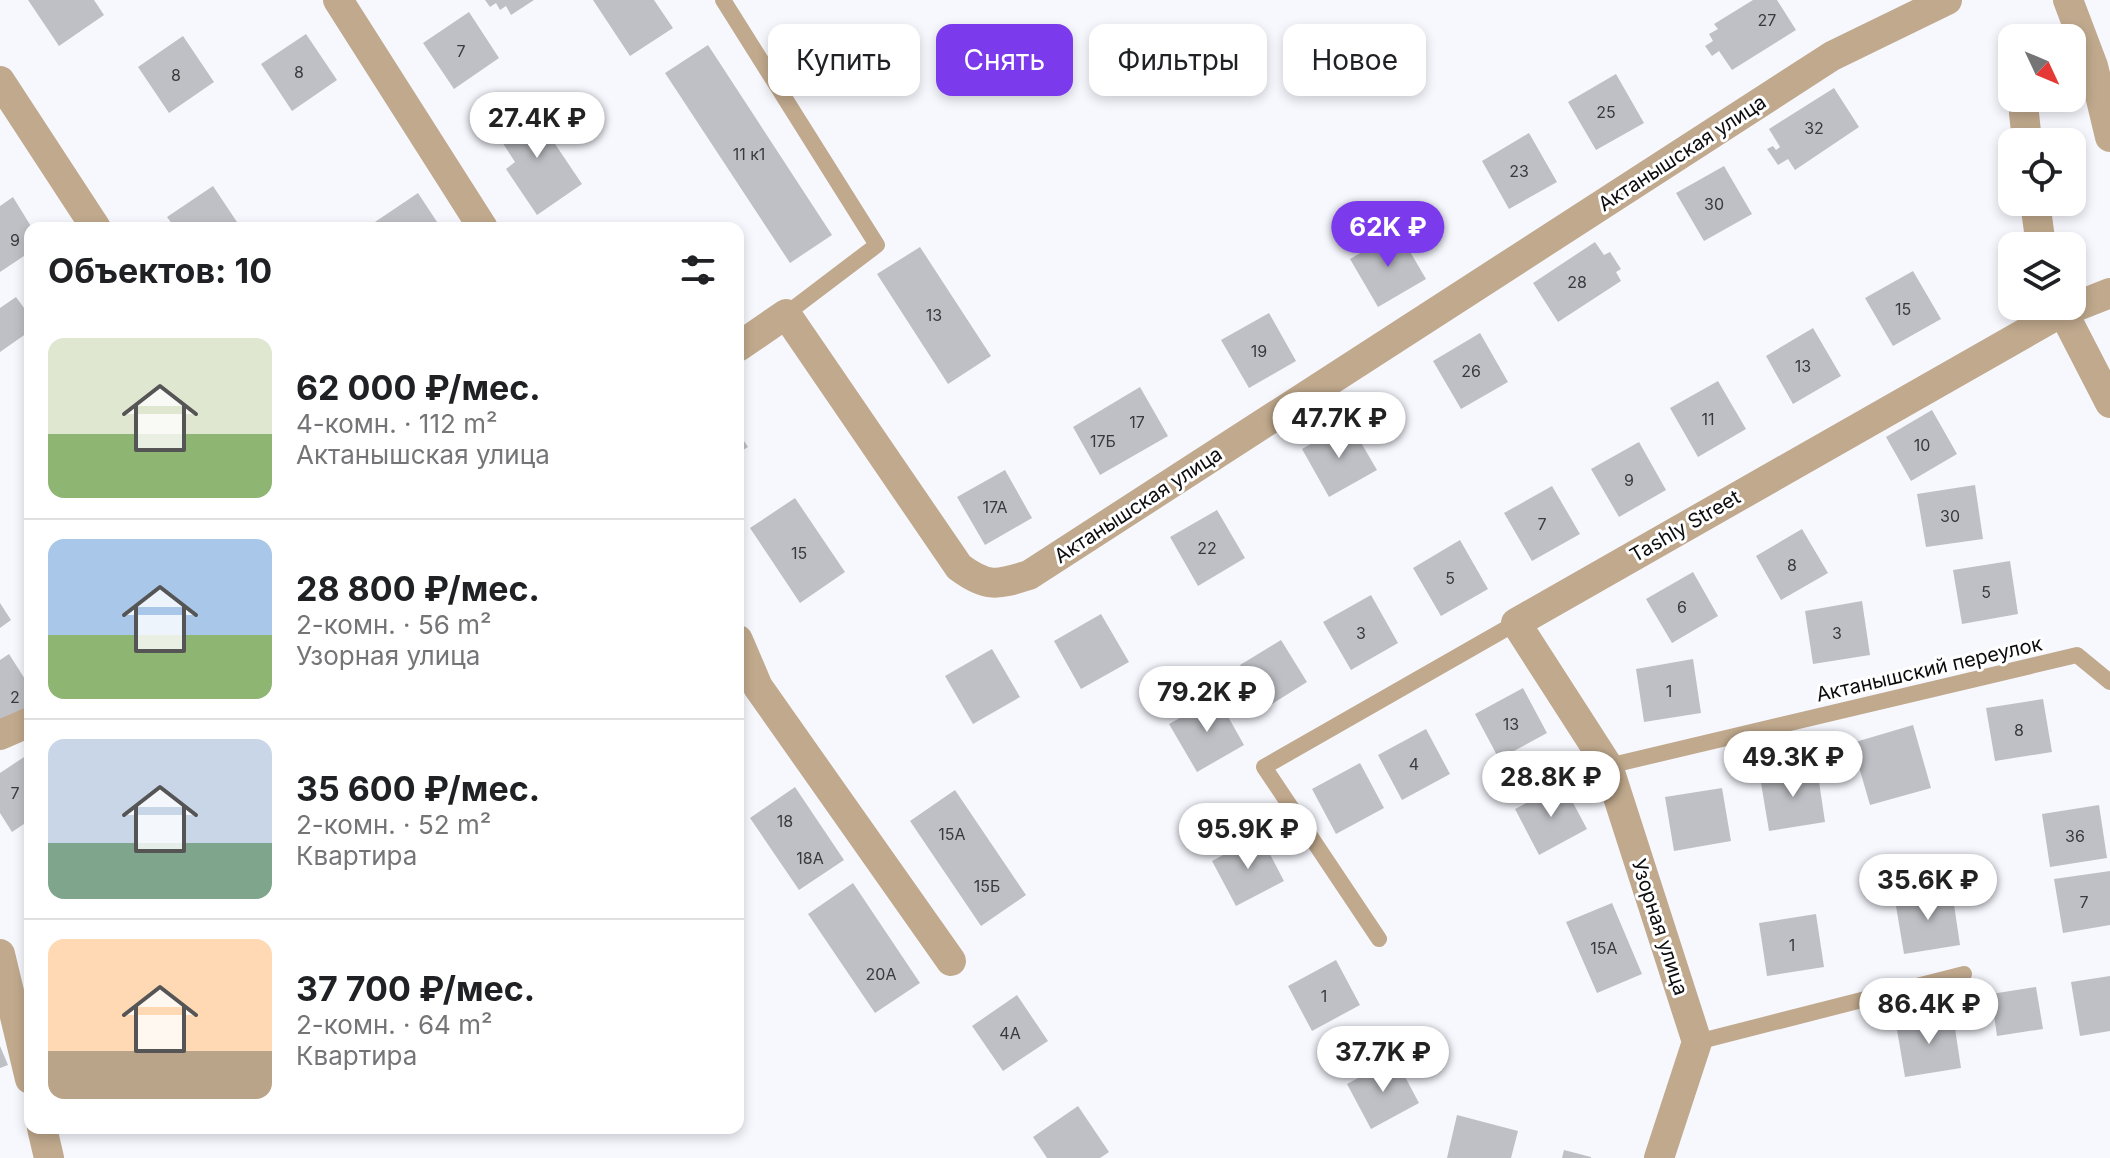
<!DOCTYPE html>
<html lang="ru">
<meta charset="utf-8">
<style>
body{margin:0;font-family:Inter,sans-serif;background:#f6f6f6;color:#202124;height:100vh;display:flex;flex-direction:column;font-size:30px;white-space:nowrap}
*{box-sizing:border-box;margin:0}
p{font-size:26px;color:#757577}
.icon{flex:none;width:44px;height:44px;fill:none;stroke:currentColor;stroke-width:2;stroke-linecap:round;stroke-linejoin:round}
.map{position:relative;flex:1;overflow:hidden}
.details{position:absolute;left:24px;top:222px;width:720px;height:912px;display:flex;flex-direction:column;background:#fff;border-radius:16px;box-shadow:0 4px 12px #0003}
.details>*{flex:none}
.banner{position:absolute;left:768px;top:24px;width:760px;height:72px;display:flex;gap:16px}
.needle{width:52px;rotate:134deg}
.fabs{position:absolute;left:1998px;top:24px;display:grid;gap:16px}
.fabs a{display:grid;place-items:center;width:88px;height:88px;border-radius:16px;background:#fff;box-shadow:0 4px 12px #0003;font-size:40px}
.price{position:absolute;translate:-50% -68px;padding:0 18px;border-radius:28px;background:#fff;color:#222;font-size:26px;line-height:52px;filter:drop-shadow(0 2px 4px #0008)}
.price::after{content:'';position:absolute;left:50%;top:48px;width:24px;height:18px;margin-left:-12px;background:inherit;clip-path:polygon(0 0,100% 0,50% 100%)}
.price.current{background:#7c3aed;color:#fff}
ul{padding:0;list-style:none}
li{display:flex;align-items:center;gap:24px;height:200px;padding:0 24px}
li+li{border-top:2px solid #e0e0e0}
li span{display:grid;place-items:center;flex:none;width:224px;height:160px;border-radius:16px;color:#555}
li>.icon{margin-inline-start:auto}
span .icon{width:96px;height:96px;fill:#fffc;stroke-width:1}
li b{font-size:34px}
h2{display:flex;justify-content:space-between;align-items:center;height:96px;padding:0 24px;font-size:34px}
.pill{padding:0 28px;border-radius:16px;background:#fff;box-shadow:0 4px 12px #0003;font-size:28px;line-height:72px}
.pill.current{background:#7c3aed;color:#fff}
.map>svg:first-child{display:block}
.building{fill:#bfc0c5}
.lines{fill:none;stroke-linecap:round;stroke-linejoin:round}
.lane{stroke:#c0a98d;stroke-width:16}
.street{stroke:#c0a98d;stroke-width:30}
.labels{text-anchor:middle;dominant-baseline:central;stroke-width:6;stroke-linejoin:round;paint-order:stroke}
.number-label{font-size:16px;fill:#3a3a3c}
.street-label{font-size:20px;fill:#0d0d0f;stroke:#fff}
</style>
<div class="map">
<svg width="2110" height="1158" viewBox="0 0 2110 1158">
<rect width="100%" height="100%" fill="#f7f8fe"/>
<!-- building -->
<path class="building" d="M 28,0 L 94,0 L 104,15 L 59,46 Z
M 485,0 L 534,0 L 511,15 L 506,6 L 500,10 L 496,3 L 490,7 Z
M 593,0 L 654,0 L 673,28 L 630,56 Z
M 1753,0 L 1777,0 L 1796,30 L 1732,70 L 1719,51 L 1712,56 L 1705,46 L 1713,41 L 1709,34 L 1718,29 L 1714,24 Z
M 469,12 L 499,58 L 454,89 L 423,43 Z
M 306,34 L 337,80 L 292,111 L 261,64 Z
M 183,36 L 214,82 L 169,113 L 138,67 Z
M 708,45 L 832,235 L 790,263 L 665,73 Z
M 1616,74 L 1644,123 L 1596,150 L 1568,102 Z
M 1834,88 L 1859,127 L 1795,170 L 1788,159 L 1778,165 L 1767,149 L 1773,146 L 1776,150 L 1780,147 L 1769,129 Z
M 538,103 L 545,113 L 550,110 L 555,117 L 549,120 L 555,129 L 542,137 L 545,142 L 551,138 L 582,184 L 537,215 L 506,169 L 515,162 L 495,131 Z
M 1529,133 L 1557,182 L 1509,209 L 1482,161 Z
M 1724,166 L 1752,214 L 1704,241 L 1676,193 Z
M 213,186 L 241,228 L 175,228 L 167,217 Z
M 418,193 L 441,228 L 375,228 L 372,224 Z
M 13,197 L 32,228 L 30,228 L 30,252 L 0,272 L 0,206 Z
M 1398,231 L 1426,279 L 1378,307 L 1350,259 Z
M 1595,242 L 1604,255 L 1610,252 L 1621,269 L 1616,272 L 1621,281 L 1558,322 L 1533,283 Z
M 920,247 L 991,356 L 948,384 L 877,274 Z
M 1913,271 L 1941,319 L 1893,346 L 1865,298 Z
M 16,297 L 30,316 L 30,331 L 0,352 L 0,308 Z
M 1269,313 L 1296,361 L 1249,388 L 1221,340 Z
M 1813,328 L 1841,376 L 1793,404 L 1766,356 Z
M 1480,333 L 1508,382 L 1461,409 L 1433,361 Z
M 1718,381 L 1746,429 L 1698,457 L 1670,408 Z
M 1140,387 L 1168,436 L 1100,475 L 1073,427 Z
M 1932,410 L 1957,454 L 1911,481 L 1886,437 Z
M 1349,422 L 1377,470 L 1329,497 L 1302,449 Z
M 738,432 L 748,447 L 738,453 Z
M 1639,442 L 1666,490 L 1619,517 L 1591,469 Z
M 1005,470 L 1032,518 L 985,545 L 957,497 Z
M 1975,485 L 1983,539 L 1926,547 L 1917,494 Z
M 1552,486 L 1580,534 L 1532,561 L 1504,513 Z
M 795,498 L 845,572 L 800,603 L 750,528 Z
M 1217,510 L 1245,558 L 1198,586 L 1170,537 Z
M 1802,529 L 1828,573 L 1781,600 L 1756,556 Z
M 1460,540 L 1488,589 L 1441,616 L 1413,568 Z
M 2010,561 L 2018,614 L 1962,624 L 1953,570 Z
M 1693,572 L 1718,616 L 1672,643 L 1646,599 Z
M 1371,595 L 1398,643 L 1351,670 L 1323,622 Z
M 1862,601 L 1870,655 L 1813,664 L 1805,611 Z
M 0,603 L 11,620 L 0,628 Z
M 1101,614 L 1129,662 L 1081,689 L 1054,641 Z
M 1281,640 L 1307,682 L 1267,707 L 1240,665 Z
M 992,649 L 1020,697 L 973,724 L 945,676 Z
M 9,654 L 30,687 L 30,707 L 0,726 L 0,660 Z
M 1693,659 L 1701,713 L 1644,722 L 1636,669 Z
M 1523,688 L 1547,733 L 1499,759 L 1475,714 Z
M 1217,697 L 1244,745 L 1197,772 L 1169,724 Z
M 2043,699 L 2052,752 L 1995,761 L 1986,708 Z
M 1913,725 L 1931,788 L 1870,805 L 1852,743 Z
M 1426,729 L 1450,774 L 1402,800 L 1378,755 Z
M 27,755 L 30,760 L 30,820 L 12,832 L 0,813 L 0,773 Z
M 1360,763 L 1384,808 L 1336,834 L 1312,789 Z
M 1817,768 L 1825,822 L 1769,831 L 1760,777 Z
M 1563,784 L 1587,829 L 1539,855 L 1515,809 Z
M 795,787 L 844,860 L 799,890 L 750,818 Z
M 1722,788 L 1731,841 L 1674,851 L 1665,797 Z
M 955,790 L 1026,895 L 981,926 L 910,821 Z
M 2099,805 L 2107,858 L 2050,867 L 2042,814 Z
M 1260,835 L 1284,881 L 1236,906 L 1212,861 Z
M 2110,871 L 2110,925 L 2063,933 L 2054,879 Z
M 853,883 L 920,983 L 875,1013 L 808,914 Z
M 1952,891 L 1960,945 L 1904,954 L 1895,900 Z
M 1612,903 L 1642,974 L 1597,993 L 1566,922 Z
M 1816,914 L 1824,967 L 1767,976 L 1759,923 Z
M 1336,960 L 1360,1005 L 1312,1031 L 1288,986 Z
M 2110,976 L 2110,1031 L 2080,1036 L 2071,982 Z
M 2036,987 L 2043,1029 L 1997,1036 L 1991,994 Z
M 1017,995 L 1048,1041 L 1003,1071 L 972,1026 Z
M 1953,1015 L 1961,1068 L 1905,1077 L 1896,1024 Z
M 0,1046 L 8,1065 L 0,1068 Z
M 1395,1058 L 1419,1103 L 1371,1129 L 1347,1084 Z
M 1078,1106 L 1109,1152 L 1100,1158 L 1047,1158 L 1033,1137 Z
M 1457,1115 L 1518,1131 L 1511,1158 L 1447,1158 Z
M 1564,1150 L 1591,1157 L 1591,1158 L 1562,1158 Z"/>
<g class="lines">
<!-- lane -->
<path class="lane" d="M 723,0 L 877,245 L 786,314
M 1608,766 L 2077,655 L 2110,682
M 1379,939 L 1264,767 L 1516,623
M 1697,1042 L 1964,974"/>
<!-- street -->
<path class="street" d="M 338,0 L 483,228
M 2068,0 L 2093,66 L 2110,137
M 0,81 L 96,228
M 2024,113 L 2027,142
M 2035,202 L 2041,246
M 2060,306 L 2110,403
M 738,347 L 786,314 L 959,567 C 987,588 997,585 1029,575 L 1832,56 L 1947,0
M 738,640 L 758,687 L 951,961
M 0,735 L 30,722
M 0,954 L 30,1079
M 42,1128 L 49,1158
M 1659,1158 L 1697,1042 L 1608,766 L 1516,623 L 2062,312 L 2110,293"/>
</g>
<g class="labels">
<!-- number labels -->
<g class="number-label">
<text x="1767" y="20">27</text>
<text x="461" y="51">7</text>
<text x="299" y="72">8</text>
<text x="176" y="75">8</text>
<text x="1606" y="112">25</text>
<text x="1814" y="128">32</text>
<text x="749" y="154">11 к1</text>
<text x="1519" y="171">23</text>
<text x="1714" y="204">30</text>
<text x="15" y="240">9</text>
<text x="1577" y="282">28</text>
<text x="1903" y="309">15</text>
<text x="934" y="315">13</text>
<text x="1259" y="351">19</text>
<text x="1803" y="366">13</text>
<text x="1471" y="371">26</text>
<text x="1708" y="419">11</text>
<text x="1137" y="422">17</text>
<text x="1103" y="441">17Б</text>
<text x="1922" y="445">10</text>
<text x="1629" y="480">9</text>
<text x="995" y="507">17А</text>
<text x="1950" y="516">30</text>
<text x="1542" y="524">7</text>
<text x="1207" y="548">22</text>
<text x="799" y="553">15</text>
<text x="1792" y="565">8</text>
<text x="1450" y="578">5</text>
<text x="1986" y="592">5</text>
<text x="1682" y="607">6</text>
<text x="1361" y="633">3</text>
<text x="1837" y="633">3</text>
<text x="1669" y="691">1</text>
<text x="15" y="697">2</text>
<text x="1511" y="724">13</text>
<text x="2019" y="730">8</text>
<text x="1414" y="764">4</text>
<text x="15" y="793">7</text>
<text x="785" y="821">18</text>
<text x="952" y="834">15А</text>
<text x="2075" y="836">36</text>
<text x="810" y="858">18А</text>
<text x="987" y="886">15Б</text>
<text x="2084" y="902">7</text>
<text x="1792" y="945">1</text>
<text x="1604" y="948">15А</text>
<text x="881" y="974">20А</text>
<text x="1324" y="996">1</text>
<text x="1010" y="1033">4А</text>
</g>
<!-- street labels -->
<g class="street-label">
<text transform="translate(1682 153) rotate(-33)">Актанышская улица</text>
<text transform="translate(1138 505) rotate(-33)">Актанышская улица</text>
<text transform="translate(1685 526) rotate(-30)">Tashly Street</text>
<text transform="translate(1929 669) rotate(-13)">Актанышский переулок</text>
<text transform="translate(1660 927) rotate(72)">Узорная улица</text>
</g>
</g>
</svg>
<div class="fabs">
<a><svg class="needle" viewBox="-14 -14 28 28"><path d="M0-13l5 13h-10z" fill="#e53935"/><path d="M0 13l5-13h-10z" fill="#757577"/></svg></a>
<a><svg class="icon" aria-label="locate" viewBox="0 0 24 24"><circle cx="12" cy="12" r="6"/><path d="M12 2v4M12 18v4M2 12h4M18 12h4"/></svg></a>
<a><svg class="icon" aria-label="layers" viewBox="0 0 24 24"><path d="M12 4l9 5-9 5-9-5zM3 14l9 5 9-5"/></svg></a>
</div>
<b class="price" style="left:537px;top:160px">27.4K ₽</b>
<b class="price current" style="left:1388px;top:269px">62K ₽</b>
<b class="price" style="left:1339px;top:460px">47.7K ₽</b>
<b class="price" style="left:1207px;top:734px">79.2K ₽</b>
<b class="price" style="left:1793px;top:799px">49.3K ₽</b>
<b class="price" style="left:1551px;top:819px">28.8K ₽</b>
<b class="price" style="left:1248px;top:871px">95.9K ₽</b>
<b class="price" style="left:1928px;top:922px">35.6K ₽</b>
<b class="price" style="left:1929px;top:1046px">86.4K ₽</b>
<b class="price" style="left:1383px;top:1094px">37.7K ₽</b>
<div class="banner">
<a class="pill">Купить</a>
<a class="pill current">Снять</a>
<a class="pill">Фильтры</a>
<a class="pill">Новое</a>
</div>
<section class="details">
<h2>Объектов: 10<svg class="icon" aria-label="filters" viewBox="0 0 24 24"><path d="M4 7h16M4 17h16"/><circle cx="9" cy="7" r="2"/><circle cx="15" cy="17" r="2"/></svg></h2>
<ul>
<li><span style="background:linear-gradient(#dfe7d0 60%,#8fb573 0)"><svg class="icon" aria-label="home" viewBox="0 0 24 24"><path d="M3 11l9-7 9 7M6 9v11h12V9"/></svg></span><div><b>62 000 ₽/мес.</b><p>4-комн. · 112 m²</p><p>Актанышская улица</p></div></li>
<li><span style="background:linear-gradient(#a9c7e8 60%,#8fb573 0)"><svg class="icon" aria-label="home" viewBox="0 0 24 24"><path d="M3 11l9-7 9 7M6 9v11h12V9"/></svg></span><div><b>28 800 ₽/мес.</b><p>2-комн. · 56 m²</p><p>Узорная улица</p></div></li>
<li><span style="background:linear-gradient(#c9d6e8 65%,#7fa58c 0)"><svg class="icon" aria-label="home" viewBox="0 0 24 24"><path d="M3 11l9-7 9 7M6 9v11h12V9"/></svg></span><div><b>35 600 ₽/мес.</b><p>2-комн. · 52 m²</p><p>Квартира</p></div></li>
<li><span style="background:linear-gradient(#ffd9b3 70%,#b9a48a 0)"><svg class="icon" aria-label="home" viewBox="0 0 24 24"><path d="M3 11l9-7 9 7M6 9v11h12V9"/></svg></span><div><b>37 700 ₽/мес.</b><p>2-комн. · 64 m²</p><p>Квартира</p></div></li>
</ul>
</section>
</div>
